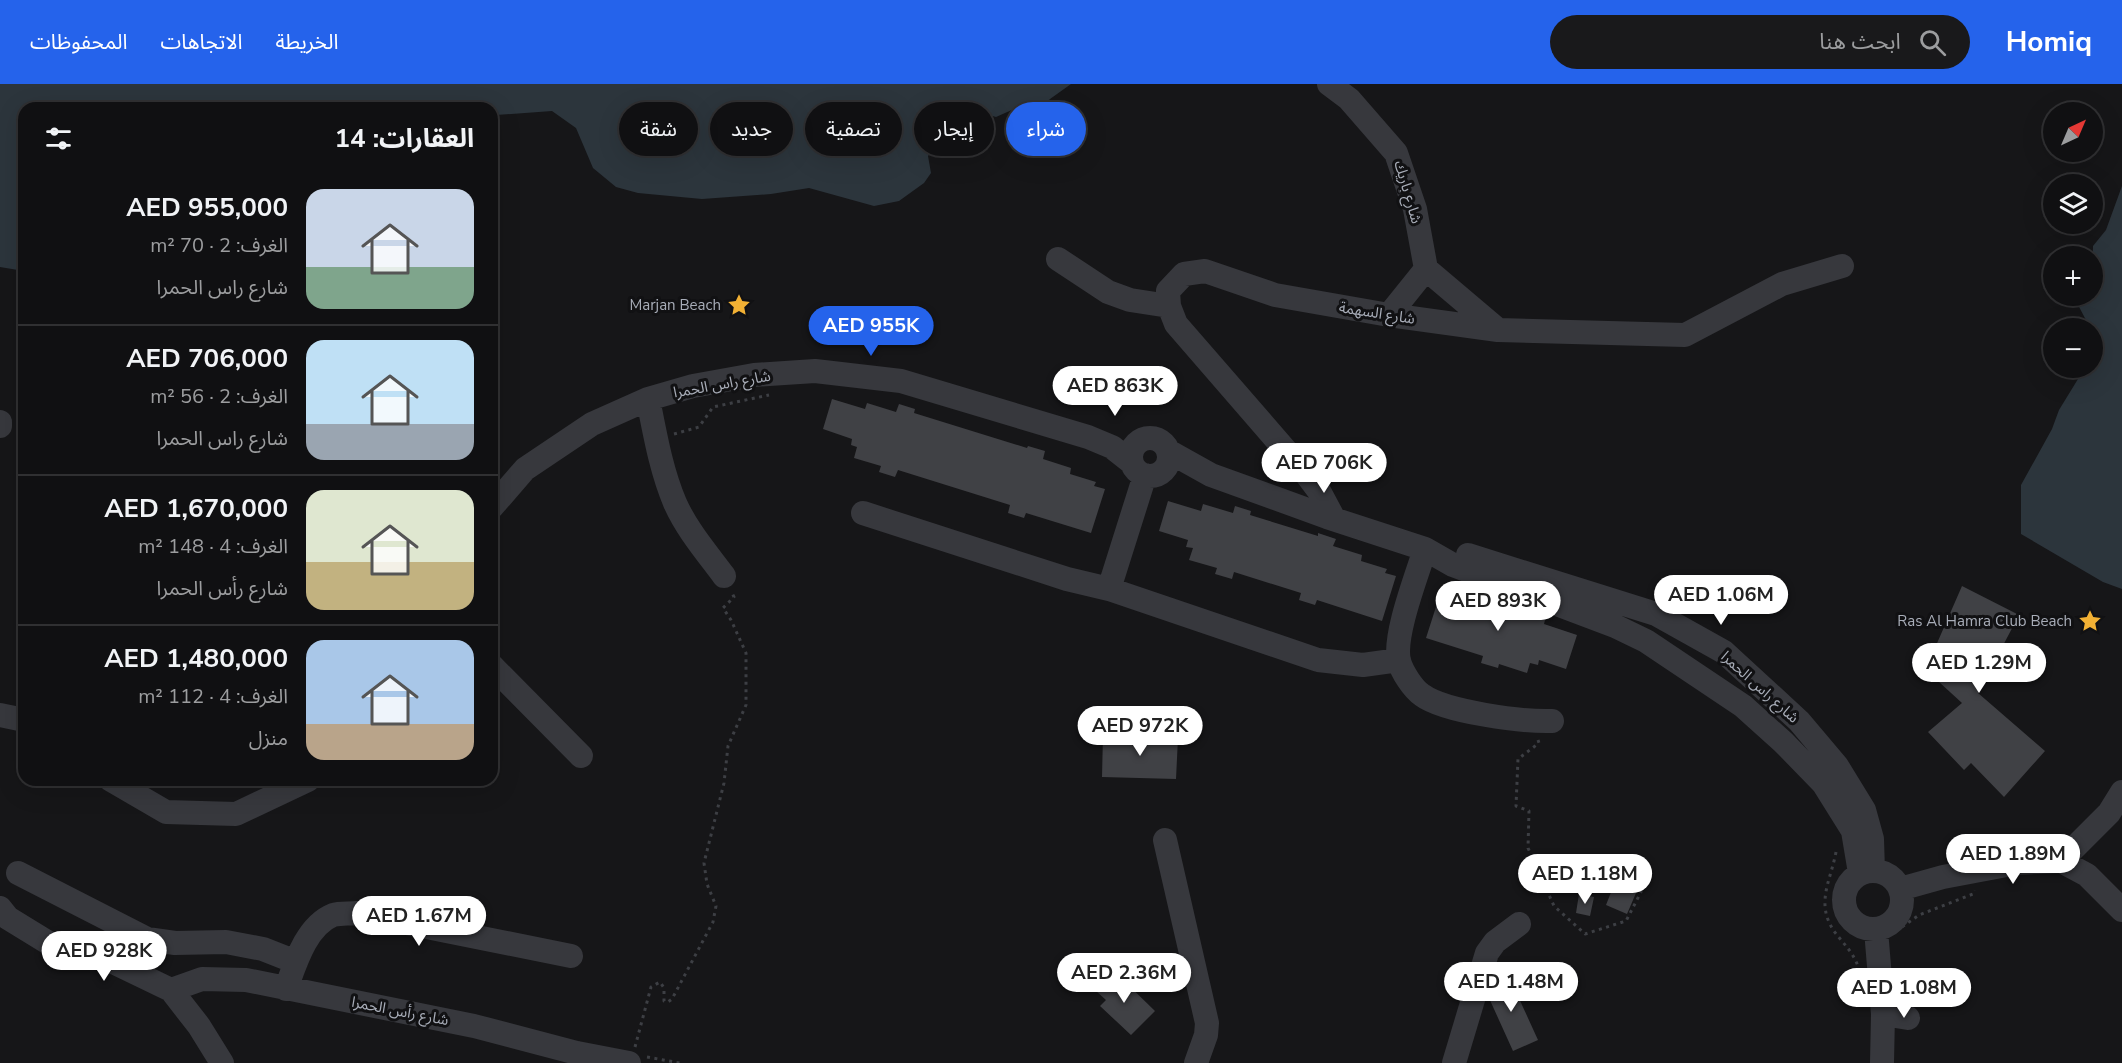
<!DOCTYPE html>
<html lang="ar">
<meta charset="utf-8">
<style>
body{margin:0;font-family:"Nunito Sans","Noto Sans Arabic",sans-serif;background:#19191b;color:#f1f3f6;direction:rtl;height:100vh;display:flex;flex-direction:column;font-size:22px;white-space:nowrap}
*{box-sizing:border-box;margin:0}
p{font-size:20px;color:#9c9d9f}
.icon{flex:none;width:33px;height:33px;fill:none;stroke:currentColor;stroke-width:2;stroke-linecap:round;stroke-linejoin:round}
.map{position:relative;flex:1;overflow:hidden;direction:ltr}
.panel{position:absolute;left:18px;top:18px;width:480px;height:684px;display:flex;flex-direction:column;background:#101012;border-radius:18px;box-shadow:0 6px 24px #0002,0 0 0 2px #303032;direction:rtl}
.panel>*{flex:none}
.top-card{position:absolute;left:516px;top:18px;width:570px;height:54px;direction:rtl;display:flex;gap:12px}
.needle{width:39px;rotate:44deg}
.tools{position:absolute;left:2043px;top:18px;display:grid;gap:12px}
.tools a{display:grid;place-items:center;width:60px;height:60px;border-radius:50%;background:#101012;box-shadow:0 6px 24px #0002,0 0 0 2px #303032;font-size:30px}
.price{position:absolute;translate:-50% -51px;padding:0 14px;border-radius:21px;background:#fff;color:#222;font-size:20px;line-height:39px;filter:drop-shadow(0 2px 3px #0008)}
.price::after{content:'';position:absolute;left:50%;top:36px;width:18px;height:14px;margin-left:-9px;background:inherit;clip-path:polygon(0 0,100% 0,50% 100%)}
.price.current{background:#2563eb;color:#fff}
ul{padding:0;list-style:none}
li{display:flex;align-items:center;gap:18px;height:150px;padding:0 24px}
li+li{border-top:2px solid #303032}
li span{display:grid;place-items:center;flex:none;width:168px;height:120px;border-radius:18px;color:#555}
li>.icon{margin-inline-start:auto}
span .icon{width:72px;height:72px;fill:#fffc;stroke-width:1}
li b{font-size:26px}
h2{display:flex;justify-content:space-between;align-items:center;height:72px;padding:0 24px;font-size:26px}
.tag{padding:0 21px;border-radius:27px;background:#101012;box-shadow:0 6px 24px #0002,0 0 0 2px #303032;font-size:21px;line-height:54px}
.tag.current{background:#2563eb;color:#fff}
header{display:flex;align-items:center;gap:36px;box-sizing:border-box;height:84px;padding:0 30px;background:#2563eb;color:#fff}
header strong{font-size:28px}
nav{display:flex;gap:33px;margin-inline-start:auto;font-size:21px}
.search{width:420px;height:54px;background:#19191b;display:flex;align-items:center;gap:15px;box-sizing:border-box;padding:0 21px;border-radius:33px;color:#9c9d9f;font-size:22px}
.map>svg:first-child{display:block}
.water{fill:#2c353c}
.building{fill:#404145}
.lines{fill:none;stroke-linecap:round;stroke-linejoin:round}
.path{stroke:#3d3f44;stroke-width:3;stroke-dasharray:3 4.5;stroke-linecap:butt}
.minor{stroke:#37383d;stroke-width:24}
.labels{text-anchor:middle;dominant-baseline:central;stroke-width:6;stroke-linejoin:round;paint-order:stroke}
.street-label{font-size:15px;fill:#a8adb8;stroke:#111113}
.poi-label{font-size:15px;fill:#a8adb8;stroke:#111113;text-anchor:end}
</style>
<header>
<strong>Homiq</strong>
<div class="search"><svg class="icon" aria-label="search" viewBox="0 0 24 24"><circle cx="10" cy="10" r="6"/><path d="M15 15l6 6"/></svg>ابحث هنا</div>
<nav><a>الخريطة</a><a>الاتجاهات</a><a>المحفوظات</a></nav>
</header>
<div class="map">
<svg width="2122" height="979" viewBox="0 0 2122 979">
<rect width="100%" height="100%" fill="#161618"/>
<!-- water -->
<path class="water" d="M 0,0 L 1071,0 L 1050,15 L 1027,36 L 1014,25 L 996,33 L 982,29 L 965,26 L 928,72 L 931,89 L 924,99 L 899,117 L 874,122 L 809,104 L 771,110 L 702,115 L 638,109 L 616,103 L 593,84 L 576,44 L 552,27 L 496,31 L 492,31 L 492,24 L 24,24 L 24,187 L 0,183 Z
M 2122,102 L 2122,505 L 2103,498 L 2021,450 L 2021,401 L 2052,345 L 2059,326 L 2078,295 L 2079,284 L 2092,284 L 2092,244 L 2085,244 L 2087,238 L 2077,219 L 2079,212 L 2092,212 L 2093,162 L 2106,146 Z"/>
<!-- building -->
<path class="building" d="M 832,315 L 865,325 L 867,319 L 896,328 L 899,320 L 915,325 L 914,329 L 1027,364 L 1028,362 L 1045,367 L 1043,375 L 1071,384 L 1070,390 L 1096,398 L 1094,402 L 1105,405 L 1091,449 L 1026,429 L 1024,434 L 1008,429 L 1010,421 L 898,386 L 895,393 L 879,388 L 881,382 L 854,374 L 857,363 L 851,361 L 852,355 L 823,345 Z
M 1168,417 L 1201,427 L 1203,420 L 1233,429 L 1235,422 L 1251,427 L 1250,431 L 1318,452 L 1318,449 L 1336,455 L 1333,462 L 1362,471 L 1361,477 L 1387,485 L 1385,489 L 1396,492 L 1382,537 L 1317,516 L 1315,521 L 1299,516 L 1301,509 L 1234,488 L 1232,495 L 1215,490 L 1217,484 L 1189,476 L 1193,464 L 1186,463 L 1188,456 L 1159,447 Z
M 1443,501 L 1500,519 L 1501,515 L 1519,521 L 1517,528 L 1545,536 L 1544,540 L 1577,551 L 1566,585 L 1539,576 L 1538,581 L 1530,579 L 1527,589 L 1499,580 L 1498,584 L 1481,579 L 1483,572 L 1426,554 Z
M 1962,502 L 2019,531 L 1978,609 L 2045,667 L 2004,713 L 1971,679 L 1964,686 L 1928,648 L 1962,619 L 1927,587 L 1942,576 L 1931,573 Z
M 1103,651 L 1178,654 L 1176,695 L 1102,693 Z
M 1617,793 L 1639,802 L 1627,830 L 1606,821 Z
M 1579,810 L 1594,813 L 1590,832 L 1576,829 Z
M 1115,888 L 1155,927 L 1131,951 L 1100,922 L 1106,916 L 1096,907 Z
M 1507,888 L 1538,956 L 1513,967 L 1489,914 L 1495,893 Z"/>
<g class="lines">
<!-- path -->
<path class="path" d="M 674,350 L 699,343 L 713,323 L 769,311
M 1538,656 L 1539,659 L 1518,675 L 1516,722 L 1529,727 L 1528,764 L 1554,822 L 1585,850 L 1626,837 L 1641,808 L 1639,799 L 1630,792
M 1836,768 C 1831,796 1815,819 1834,847 C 1844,861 1851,865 1858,882
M 1896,847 L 1919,831 L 1973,810 L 1974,806
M 635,963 L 651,903 L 660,898 L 664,904 L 664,917 L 668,918 L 672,915 L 713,838 L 716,822 L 707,800 L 704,779 L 724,699 L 728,662 L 746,621 L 746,569 L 731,536 L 723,524 L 734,513 L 732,509
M 647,973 L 680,979"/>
<!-- minor -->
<path class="minor" d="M 1329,0 L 1349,15 L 1396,69 L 1415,125 L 1426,185 L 1389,231
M 1058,175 L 1108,208 L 1130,216 L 1169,222
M 1426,185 L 1498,246
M 648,315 C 655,350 661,386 675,419 C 687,446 707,469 724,492
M 0,338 L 0,342
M1131 373a19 19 0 1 1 38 0a19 19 0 1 1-38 0Z
M 1168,367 L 1211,391 L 1327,433 L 1425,465 L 1453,481 L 1615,542 L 1646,557 L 1743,622 L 1783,658 L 1823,699 L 1853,747 L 1860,789
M 492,423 L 525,385 L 592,340 L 648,315 L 693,302 L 754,291 L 815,287 L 901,297 L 1088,353 L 1112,363 L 1131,378
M 863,429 L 1067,495 L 1109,505 L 1318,576 L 1363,581 L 1399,576
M 1334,435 L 1319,407 L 1307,391 L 1176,240 L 1169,222 L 1168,207 L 1184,190 L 1205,187 L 1275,211 L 1389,231 L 1498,246 L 1685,251 L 1782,200 L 1842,182
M 1425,465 C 1417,491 1393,552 1399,577 C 1402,588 1413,605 1422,611 C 1445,628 1523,638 1552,637
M 1468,471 L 1656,530 L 1724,568 L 1799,637 L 1837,682 L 1864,726 L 1872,755 L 1873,787
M 1109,505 L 1145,391
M 492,582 L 581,672
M 0,631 L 24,636
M 111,696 L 166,728 L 236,730 L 308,696
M 1165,756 L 1207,939 L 1206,951 L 1196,979
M 2061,777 L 2109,729 L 2122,708
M1844 816a29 29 0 1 1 58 0a29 29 0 1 1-58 0Z
M 18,789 L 147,855 L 175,859 L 226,858 L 263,865 L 296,878
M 1900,805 L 1943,793 L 2017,779 L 2061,777 L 2087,791 L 2122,826
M 0,824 L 8,834 L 52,861 L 115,879 L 171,906 L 199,942 L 222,979
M 1876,846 L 1883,930 L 1882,979
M 286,905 C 295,880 306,842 333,831 C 340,829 350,830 357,829 L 571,872
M 171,906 L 202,895 L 246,896 L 474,942 L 577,969 L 629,979
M 1883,930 L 1908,934
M 1454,979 L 1487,869 L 1495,858 L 1519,840"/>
</g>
<!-- icons -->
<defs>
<g id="sight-bare" transform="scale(1.8)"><path d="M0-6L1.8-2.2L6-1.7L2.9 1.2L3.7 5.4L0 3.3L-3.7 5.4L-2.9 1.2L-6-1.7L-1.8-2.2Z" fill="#f2b134" stroke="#111113" stroke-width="2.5" paint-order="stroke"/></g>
</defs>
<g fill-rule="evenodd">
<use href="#sight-bare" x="739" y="221"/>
<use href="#sight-bare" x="2090" y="537"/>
</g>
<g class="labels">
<!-- street labels -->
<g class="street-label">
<text transform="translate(1408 108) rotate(74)">شارع باريك</text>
<text transform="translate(1377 229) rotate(9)">شارع السهمة</text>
<text transform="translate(722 300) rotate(-10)">شارع راس الحمرا</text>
<text transform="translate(1760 603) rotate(42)">شارع راس الحمرا</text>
<text transform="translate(400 927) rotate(11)">شارع رأس الحمرا</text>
</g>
<!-- poi labels -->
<g class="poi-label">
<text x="721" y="221">Marjan Beach</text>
<text x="2072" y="537">Ras Al Hamra Club Beach</text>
</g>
</g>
</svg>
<div class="tools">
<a><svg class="needle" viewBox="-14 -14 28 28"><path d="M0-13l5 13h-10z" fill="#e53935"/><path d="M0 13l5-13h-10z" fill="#9c9d9f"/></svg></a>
<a><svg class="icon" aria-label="layers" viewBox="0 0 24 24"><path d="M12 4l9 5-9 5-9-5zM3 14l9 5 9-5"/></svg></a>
<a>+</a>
<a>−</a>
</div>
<b class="price current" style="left:871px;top:273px">AED 955K</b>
<b class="price" style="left:1115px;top:333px">AED 863K</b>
<b class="price" style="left:1324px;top:410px">AED 706K</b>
<b class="price" style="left:1721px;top:542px">AED 1.06M</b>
<b class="price" style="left:1498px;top:548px">AED 893K</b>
<b class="price" style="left:1979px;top:610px">AED 1.29M</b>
<b class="price" style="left:1140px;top:673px">AED 972K</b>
<b class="price" style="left:2013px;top:801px">AED 1.89M</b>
<b class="price" style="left:1585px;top:821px">AED 1.18M</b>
<b class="price" style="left:419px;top:863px">AED 1.67M</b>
<b class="price" style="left:104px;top:898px">AED 928K</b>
<b class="price" style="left:1124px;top:920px">AED 2.36M</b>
<b class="price" style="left:1511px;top:929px">AED 1.48M</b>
<b class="price" style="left:1904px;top:935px">AED 1.08M</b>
<div class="top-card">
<a class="tag current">شراء</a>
<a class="tag">إيجار</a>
<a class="tag">تصفية</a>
<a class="tag">جديد</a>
<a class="tag">شقة</a>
</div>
<section class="panel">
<h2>العقارات: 14<svg class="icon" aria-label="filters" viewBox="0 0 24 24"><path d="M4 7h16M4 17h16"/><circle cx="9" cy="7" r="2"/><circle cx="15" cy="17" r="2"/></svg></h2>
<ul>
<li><span style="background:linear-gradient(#c9d6e8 65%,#7fa58c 0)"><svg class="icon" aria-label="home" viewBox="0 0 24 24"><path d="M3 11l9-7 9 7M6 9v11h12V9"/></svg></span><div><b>AED 955,000</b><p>الغرف: 2 · 70 m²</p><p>شارع راس الحمرا</p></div></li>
<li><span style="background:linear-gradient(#bfe0f5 70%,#9aa5b1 0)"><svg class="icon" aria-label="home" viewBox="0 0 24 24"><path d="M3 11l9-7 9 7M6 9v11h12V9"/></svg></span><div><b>AED 706,000</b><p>الغرف: 2 · 56 m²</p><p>شارع راس الحمرا</p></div></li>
<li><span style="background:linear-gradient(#dfe7d0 60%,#c2b280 0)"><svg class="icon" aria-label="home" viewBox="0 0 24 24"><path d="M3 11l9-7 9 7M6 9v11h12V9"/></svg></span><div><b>AED 1,670,000</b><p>الغرف: 4 · 148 m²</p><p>شارع رأس الحمرا</p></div></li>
<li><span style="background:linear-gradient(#a9c7e8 70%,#b9a48a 0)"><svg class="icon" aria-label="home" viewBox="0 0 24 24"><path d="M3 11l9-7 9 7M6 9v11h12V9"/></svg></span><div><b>AED 1,480,000</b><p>الغرف: 4 · 112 m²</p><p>منزل</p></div></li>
</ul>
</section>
</div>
